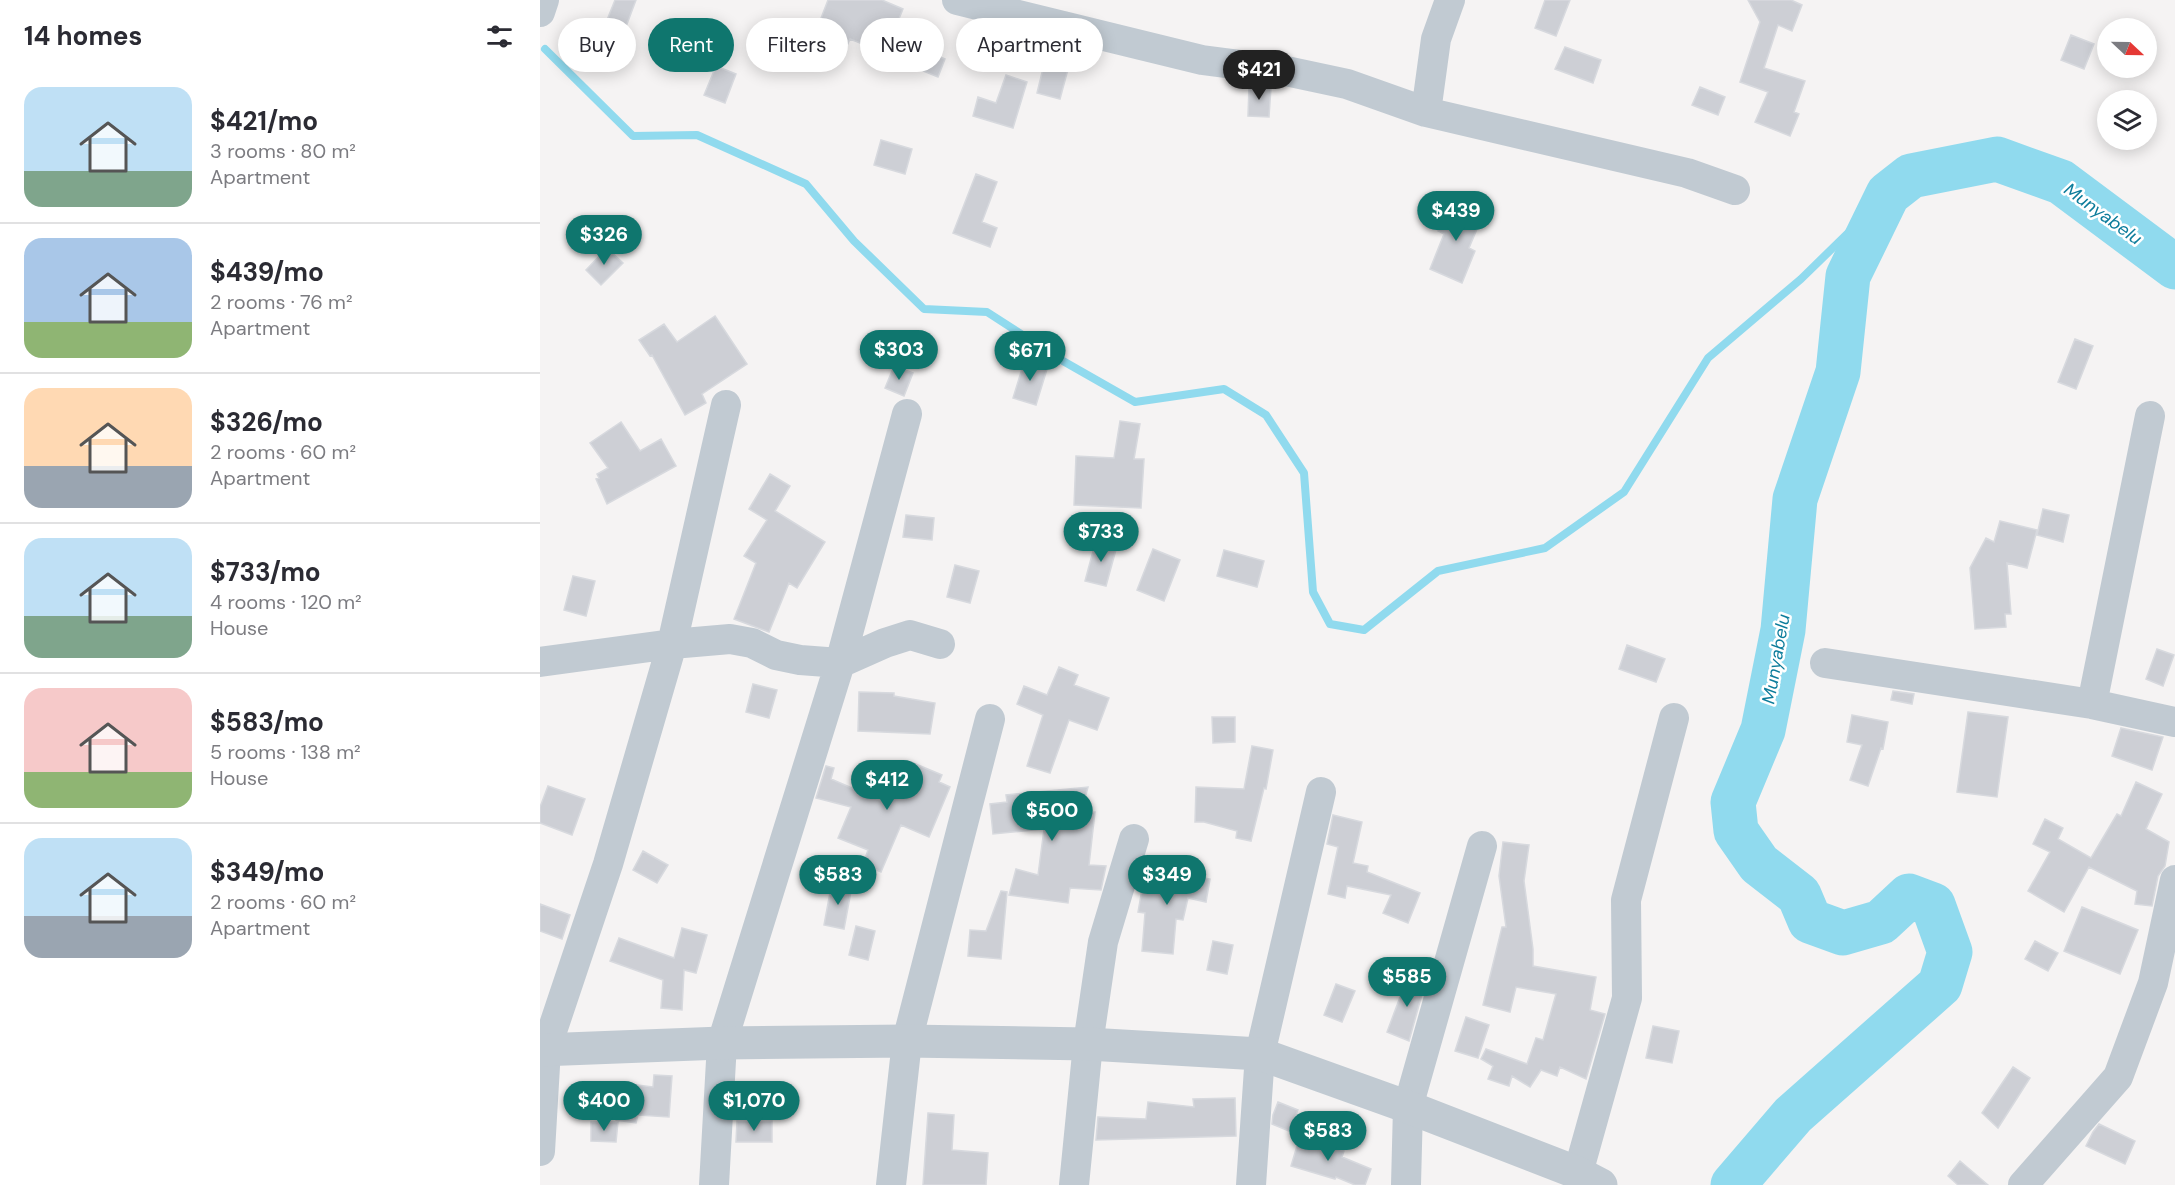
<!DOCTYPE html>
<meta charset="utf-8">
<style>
body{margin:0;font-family:"DM Sans",sans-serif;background:#f2f2f3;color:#2b2b33;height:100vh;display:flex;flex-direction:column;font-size:22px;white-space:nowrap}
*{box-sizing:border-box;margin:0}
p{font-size:20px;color:#7c7c81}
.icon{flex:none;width:33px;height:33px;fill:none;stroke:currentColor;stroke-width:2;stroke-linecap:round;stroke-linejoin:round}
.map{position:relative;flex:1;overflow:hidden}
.details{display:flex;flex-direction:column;background:#fff;width:540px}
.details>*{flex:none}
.top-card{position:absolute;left:18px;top:18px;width:570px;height:54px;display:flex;gap:12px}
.needle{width:39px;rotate:112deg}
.fabs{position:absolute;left:1557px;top:18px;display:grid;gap:12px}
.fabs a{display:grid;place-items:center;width:60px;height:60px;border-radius:50%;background:#fff;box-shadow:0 3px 15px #0003;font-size:30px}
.price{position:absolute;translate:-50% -51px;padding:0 14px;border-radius:21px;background:#0f766e;color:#fff;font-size:20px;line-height:39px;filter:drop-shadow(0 2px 3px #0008)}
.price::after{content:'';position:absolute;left:50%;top:36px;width:18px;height:14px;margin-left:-9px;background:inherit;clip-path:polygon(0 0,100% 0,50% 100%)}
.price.selected{background:#222;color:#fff}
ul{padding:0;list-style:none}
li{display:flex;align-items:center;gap:18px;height:150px;padding:0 24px}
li+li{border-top:2px solid #e1e1e2}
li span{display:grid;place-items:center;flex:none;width:168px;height:120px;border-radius:18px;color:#555}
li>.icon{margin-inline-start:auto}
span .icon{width:72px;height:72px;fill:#fffc;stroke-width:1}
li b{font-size:26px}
h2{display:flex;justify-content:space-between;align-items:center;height:72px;padding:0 24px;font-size:26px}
.tag{padding:0 21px;border-radius:27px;background:#fff;box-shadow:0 3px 15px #0003;font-size:21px;line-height:54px}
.tag.selected{background:#0f766e;color:#fff}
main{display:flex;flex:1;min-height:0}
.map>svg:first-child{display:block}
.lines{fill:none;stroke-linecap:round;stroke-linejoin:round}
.stream{stroke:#90daee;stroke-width:8}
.river{stroke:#90daee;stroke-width:45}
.building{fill:#cdcfd5;stroke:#d7d9de;stroke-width:1.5}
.minor{stroke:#c1cad2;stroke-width:30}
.tertiary{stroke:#c1cad2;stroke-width:33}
.labels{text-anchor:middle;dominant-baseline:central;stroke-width:5;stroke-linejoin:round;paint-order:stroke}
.water-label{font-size:18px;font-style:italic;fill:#0c7c9b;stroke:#fff}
</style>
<main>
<section class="details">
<h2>14 homes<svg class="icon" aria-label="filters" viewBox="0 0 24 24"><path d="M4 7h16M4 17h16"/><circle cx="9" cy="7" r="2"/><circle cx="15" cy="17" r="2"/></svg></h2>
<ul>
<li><span style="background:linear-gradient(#bfe0f5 70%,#7fa58c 0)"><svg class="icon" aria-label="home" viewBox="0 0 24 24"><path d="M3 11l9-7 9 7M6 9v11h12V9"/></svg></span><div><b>$421/mo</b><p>3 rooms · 80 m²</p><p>Apartment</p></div></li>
<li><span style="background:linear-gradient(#a9c7e8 70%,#8fb573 0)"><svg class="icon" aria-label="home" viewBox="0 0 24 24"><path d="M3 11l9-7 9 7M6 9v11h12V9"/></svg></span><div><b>$439/mo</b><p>2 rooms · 76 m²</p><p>Apartment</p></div></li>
<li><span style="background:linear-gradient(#ffd9b3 65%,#9aa5b1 0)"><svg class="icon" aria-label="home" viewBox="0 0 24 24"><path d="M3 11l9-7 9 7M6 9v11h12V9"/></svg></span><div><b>$326/mo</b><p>2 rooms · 60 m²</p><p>Apartment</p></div></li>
<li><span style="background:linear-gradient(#bfe0f5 65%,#7fa58c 0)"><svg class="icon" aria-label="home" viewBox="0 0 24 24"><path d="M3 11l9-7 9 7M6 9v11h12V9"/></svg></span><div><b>$733/mo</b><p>4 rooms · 120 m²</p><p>House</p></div></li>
<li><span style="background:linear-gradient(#f6c9c9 70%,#8fb573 0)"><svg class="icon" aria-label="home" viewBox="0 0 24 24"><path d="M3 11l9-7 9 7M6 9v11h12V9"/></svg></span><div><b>$583/mo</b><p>5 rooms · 138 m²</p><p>House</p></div></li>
<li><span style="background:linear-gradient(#bfe0f5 65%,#9aa5b1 0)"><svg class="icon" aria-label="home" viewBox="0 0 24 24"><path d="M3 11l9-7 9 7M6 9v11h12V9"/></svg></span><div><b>$349/mo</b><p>2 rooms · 60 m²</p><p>Apartment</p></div></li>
</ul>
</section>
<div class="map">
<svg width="1635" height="1185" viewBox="0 0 1635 1185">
<rect width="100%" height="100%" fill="#f5f3f3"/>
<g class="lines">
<!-- stream -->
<path class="stream" d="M 5,49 L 93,136 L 157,135 L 266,184 L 314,241 L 384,309 L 447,312 L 523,361 L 595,402 L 684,389 L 726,415 L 764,473 L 773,592 L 790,624 L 824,630 L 898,571 L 1005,548 L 1084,492 L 1168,358 L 1261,279 L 1348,194"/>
<!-- river -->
<path class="river" d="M 1193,1185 L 1253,1115 L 1400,985 L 1410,952 L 1393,905 L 1369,896 L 1341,922 L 1303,933 L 1270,921 L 1259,895 L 1219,864 L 1196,831 L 1193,802 L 1223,730 L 1243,630 L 1255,499 L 1298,372 L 1308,276 L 1348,194 L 1371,176 L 1457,159 L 1521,182 L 1635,267"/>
</g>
<!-- building -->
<path class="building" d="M 75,0 L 96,0 L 84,32 L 65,25 Z
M 288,0 L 342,0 L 363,9 L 345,53 L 310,39 L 306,48 L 284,38 L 288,30 L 278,26 Z
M 1005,0 L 1030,0 L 1016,36 L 995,28 Z
M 1208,0 L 1251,0 L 1262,5 L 1252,31 L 1238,25 L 1224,68 L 1265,81 L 1254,112 L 1259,114 L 1250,136 L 1215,122 L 1228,92 L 1200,82 L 1220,22 Z
M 1531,35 L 1554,44 L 1544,69 L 1521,60 Z
M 357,39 L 405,59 L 398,77 L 349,57 Z
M 1025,47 L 1061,60 L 1053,83 L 1015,69 Z
M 506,56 L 530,62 L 520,99 L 497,93 Z
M 176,66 L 196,74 L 185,103 L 164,95 Z
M 466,75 L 487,82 L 473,128 L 433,116 L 438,97 L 456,103 Z
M 709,86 L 731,87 L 729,117 L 708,116 Z
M 1160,87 L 1185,97 L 1178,115 L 1152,105 Z
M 341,140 L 372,149 L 365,174 L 334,165 Z
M 436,174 L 457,182 L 442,222 L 457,228 L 450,247 L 413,233 Z
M 911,202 L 943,215 L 929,248 L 935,251 L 922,283 L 890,269 L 904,234 L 898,231 Z
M 67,248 L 83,263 L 61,285 L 46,270 Z
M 175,316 L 207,364 L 162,394 L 166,403 L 145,415 L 112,355 L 110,356 L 99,340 L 124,324 L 137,342 Z
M 1535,339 L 1553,346 L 1536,389 L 1518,382 Z
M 485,359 L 508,366 L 496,405 L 473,398 Z
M 354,366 L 373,373 L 364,396 L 345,388 Z
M 580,421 L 600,424 L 594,459 L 604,459 L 601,508 L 534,505 L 536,456 L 574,458 Z
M 81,422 L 100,451 L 121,439 L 136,466 L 67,504 L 56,479 L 59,478 L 57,474 L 68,468 L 50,443 Z
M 230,474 L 250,486 L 235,511 L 285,542 L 257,588 L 249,583 L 229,632 L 194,619 L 216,563 L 204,556 L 227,520 L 209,509 Z
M 1503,509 L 1529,515 L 1523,542 L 1497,535 Z
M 366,515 L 394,518 L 392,540 L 363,537 Z
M 1460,521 L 1497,530 L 1487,568 L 1467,563 L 1471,614 L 1465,614 L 1466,627 L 1435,629 L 1430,568 L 1446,538 L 1454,542 Z
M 556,540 L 577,546 L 566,586 L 545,581 Z
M 613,549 L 640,560 L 624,601 L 597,590 Z
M 684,550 L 724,561 L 717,587 L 677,576 Z
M 415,565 L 439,571 L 430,603 L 407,597 Z
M 33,576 L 55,581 L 46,616 L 24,610 Z
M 1087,645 L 1125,659 L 1116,682 L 1079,669 Z
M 1617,649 L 1634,655 L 1623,686 L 1606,679 Z
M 519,667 L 538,675 L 534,685 L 569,698 L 557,730 L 529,720 L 510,773 L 487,766 L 503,715 L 477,704 L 484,686 L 507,695 Z
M 213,684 L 237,690 L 229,718 L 206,712 Z
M 1353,691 L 1374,694 L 1372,704 L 1351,700 Z
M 319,692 L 354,693 L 354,696 L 395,703 L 390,734 L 318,731 Z
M 1428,712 L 1468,717 L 1457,797 L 1417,792 Z
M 1312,715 L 1348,722 L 1343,749 L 1341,748 L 1328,786 L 1310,780 L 1322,745 L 1307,742 Z
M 672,717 L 695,717 L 695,742 L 673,743 Z
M 1581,728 L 1623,737 L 1612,770 L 1572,756 Z
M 712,746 L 733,750 L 726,789 L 724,788 L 711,841 L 696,838 L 697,831 L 664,822 L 655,822 L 656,787 L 704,789 Z
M 371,762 L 402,775 L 399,782 L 410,787 L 389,837 L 361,825 L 341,872 L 323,864 L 328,850 L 298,838 L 311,807 L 276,798 L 286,766 L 294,768 L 291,779 L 349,804 L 353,794 L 357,795 Z
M 1596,782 L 1622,794 L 1606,829 L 1629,842 L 1625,866 L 1618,876 L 1612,906 L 1595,904 L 1597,891 L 1549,867 L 1524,912 L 1488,891 L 1510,852 L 1493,844 L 1505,819 L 1523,828 L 1518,839 L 1551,858 L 1577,814 L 1581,816 Z
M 8,786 L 45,799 L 32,835 L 0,823 L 0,807 Z
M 548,787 L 541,813 L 555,812 L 549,865 L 566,866 L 561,890 L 530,888 L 528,903 L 469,895 L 476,869 L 498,875 L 504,829 L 453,834 L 450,804 L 467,802 L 466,795 Z
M 793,815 L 822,822 L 813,863 L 828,866 L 827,872 L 880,893 L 868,923 L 843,913 L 851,895 L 807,886 L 805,898 L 788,894 L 798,847 L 787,844 Z
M 963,842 L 989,845 L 984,881 L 993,949 L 993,966 L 1056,977 L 1050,1010 L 1065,1014 L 1046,1079 L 1020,1067 L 1017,1076 L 1001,1070 L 990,1087 L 972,1076 L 969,1086 L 948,1079 L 953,1066 L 941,1059 L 946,1049 L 987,1064 L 996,1038 L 1003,1040 L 1016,994 L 976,987 L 970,1012 L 943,1005 L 962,927 L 966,927 L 959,876 Z
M 103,851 L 128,865 L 117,883 L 93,870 Z
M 606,867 L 670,879 L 666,902 L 648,898 L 643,920 L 636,919 L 633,954 L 602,951 L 605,913 L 598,912 Z
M 292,882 L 312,886 L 304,929 L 284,925 Z
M 461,891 L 467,892 L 461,959 L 428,956 L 430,930 L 446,931 Z
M 0,904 L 30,915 L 22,939 L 0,931 Z
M 1542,907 L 1598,930 L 1580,974 L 1524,951 Z
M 316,926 L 335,931 L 328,960 L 309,955 Z
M 142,928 L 167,935 L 156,973 L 144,970 L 142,1010 L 121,1008 L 123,980 L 70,961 L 79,938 L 134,958 Z
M 673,941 L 693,945 L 687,974 L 667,970 Z
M 1495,941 L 1518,953 L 1508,971 L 1485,959 Z
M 869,973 L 886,980 L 869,1041 L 847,1032 Z
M 796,984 L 815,991 L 802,1022 L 784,1015 Z
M 926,1017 L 949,1025 L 938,1058 L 915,1051 Z
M 1113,1026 L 1139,1031 L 1132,1063 L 1106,1058 Z
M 1473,1067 L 1490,1078 L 1458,1128 L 1442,1113 Z
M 114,1075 L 132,1076 L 129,1117 L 98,1115 L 96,1123 L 76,1120 L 82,1083 L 113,1087 Z
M 695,1098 L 696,1136 L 556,1140 L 558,1117 L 606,1119 L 608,1102 L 654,1107 L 653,1099 Z
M 738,1102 L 758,1110 L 749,1131 L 732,1124 L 733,1115 Z
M 388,1113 L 414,1115 L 412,1150 L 448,1153 L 446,1185 L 383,1185 Z
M 197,1121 L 232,1121 L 232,1142 L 196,1142 Z
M 51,1122 L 78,1122 L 76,1142 L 51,1141 Z
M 1559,1124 L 1595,1141 L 1585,1164 L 1546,1146 L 1553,1132 Z
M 760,1136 L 804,1151 L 802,1157 L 831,1169 L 825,1185 L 815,1185 L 796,1177 L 795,1179 L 751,1166 Z
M 1420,1161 L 1448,1185 L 1418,1185 L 1408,1176 Z"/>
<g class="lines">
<!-- minor -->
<path class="minor" d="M 417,0 L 662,60 L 746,71 L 807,84 L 886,112 L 1147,173 L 1195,190
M 0,12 L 4,0
M 886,112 L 896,39 L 910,0
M 0,662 L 132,644 L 190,639 L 212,643 L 236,655 L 260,660 L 300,663 L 345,643 L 370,635 L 400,644
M 1285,663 L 1552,704 L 1635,722
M 1552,704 L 1610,416
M 0,1151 L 6,1049 L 68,864 L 132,644 L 186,405
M 1038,1173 L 1087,998 L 1086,900 L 1134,718
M 174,1185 L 182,1043 L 300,663 L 367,414
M 351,1185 L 367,1041 L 450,719
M 534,1185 L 548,1044 L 563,942 L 594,839
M 711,1185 L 720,1054 L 781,792
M 866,1185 L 868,1107 L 942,846
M 1483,1185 L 1578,1077 L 1613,983 L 1635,880"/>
<!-- tertiary -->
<path class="tertiary" d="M 0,1050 L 182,1043 L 367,1041 L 548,1044 L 720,1054 L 868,1107 L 1038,1173 L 1061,1185"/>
</g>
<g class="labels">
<!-- water labels -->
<g class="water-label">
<text transform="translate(1563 214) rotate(36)">Munyabelu</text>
<text transform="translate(1236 659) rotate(-80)">Munyabelu</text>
</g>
</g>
</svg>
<div class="fabs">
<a><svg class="needle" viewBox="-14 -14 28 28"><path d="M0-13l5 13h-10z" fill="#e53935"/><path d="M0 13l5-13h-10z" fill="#7c7c81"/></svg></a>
<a><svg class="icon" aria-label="layers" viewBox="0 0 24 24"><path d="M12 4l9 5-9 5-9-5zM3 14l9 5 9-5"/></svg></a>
</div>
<b class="price selected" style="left:719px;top:101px">$421</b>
<b class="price" style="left:916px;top:242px">$439</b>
<b class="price" style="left:64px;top:266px">$326</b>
<b class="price" style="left:359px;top:381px">$303</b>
<b class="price" style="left:490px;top:382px">$671</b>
<b class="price" style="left:561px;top:563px">$733</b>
<b class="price" style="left:347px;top:811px">$412</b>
<b class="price" style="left:512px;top:842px">$500</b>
<b class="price" style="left:298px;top:906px">$583</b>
<b class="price" style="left:627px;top:906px">$349</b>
<b class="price" style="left:867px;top:1008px">$585</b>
<b class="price" style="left:64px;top:1132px">$400</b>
<b class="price" style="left:214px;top:1132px">$1,070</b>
<b class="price" style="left:788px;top:1162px">$583</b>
<div class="top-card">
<a class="tag">Buy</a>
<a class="tag selected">Rent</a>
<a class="tag">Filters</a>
<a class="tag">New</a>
<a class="tag">Apartment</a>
</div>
</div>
</main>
